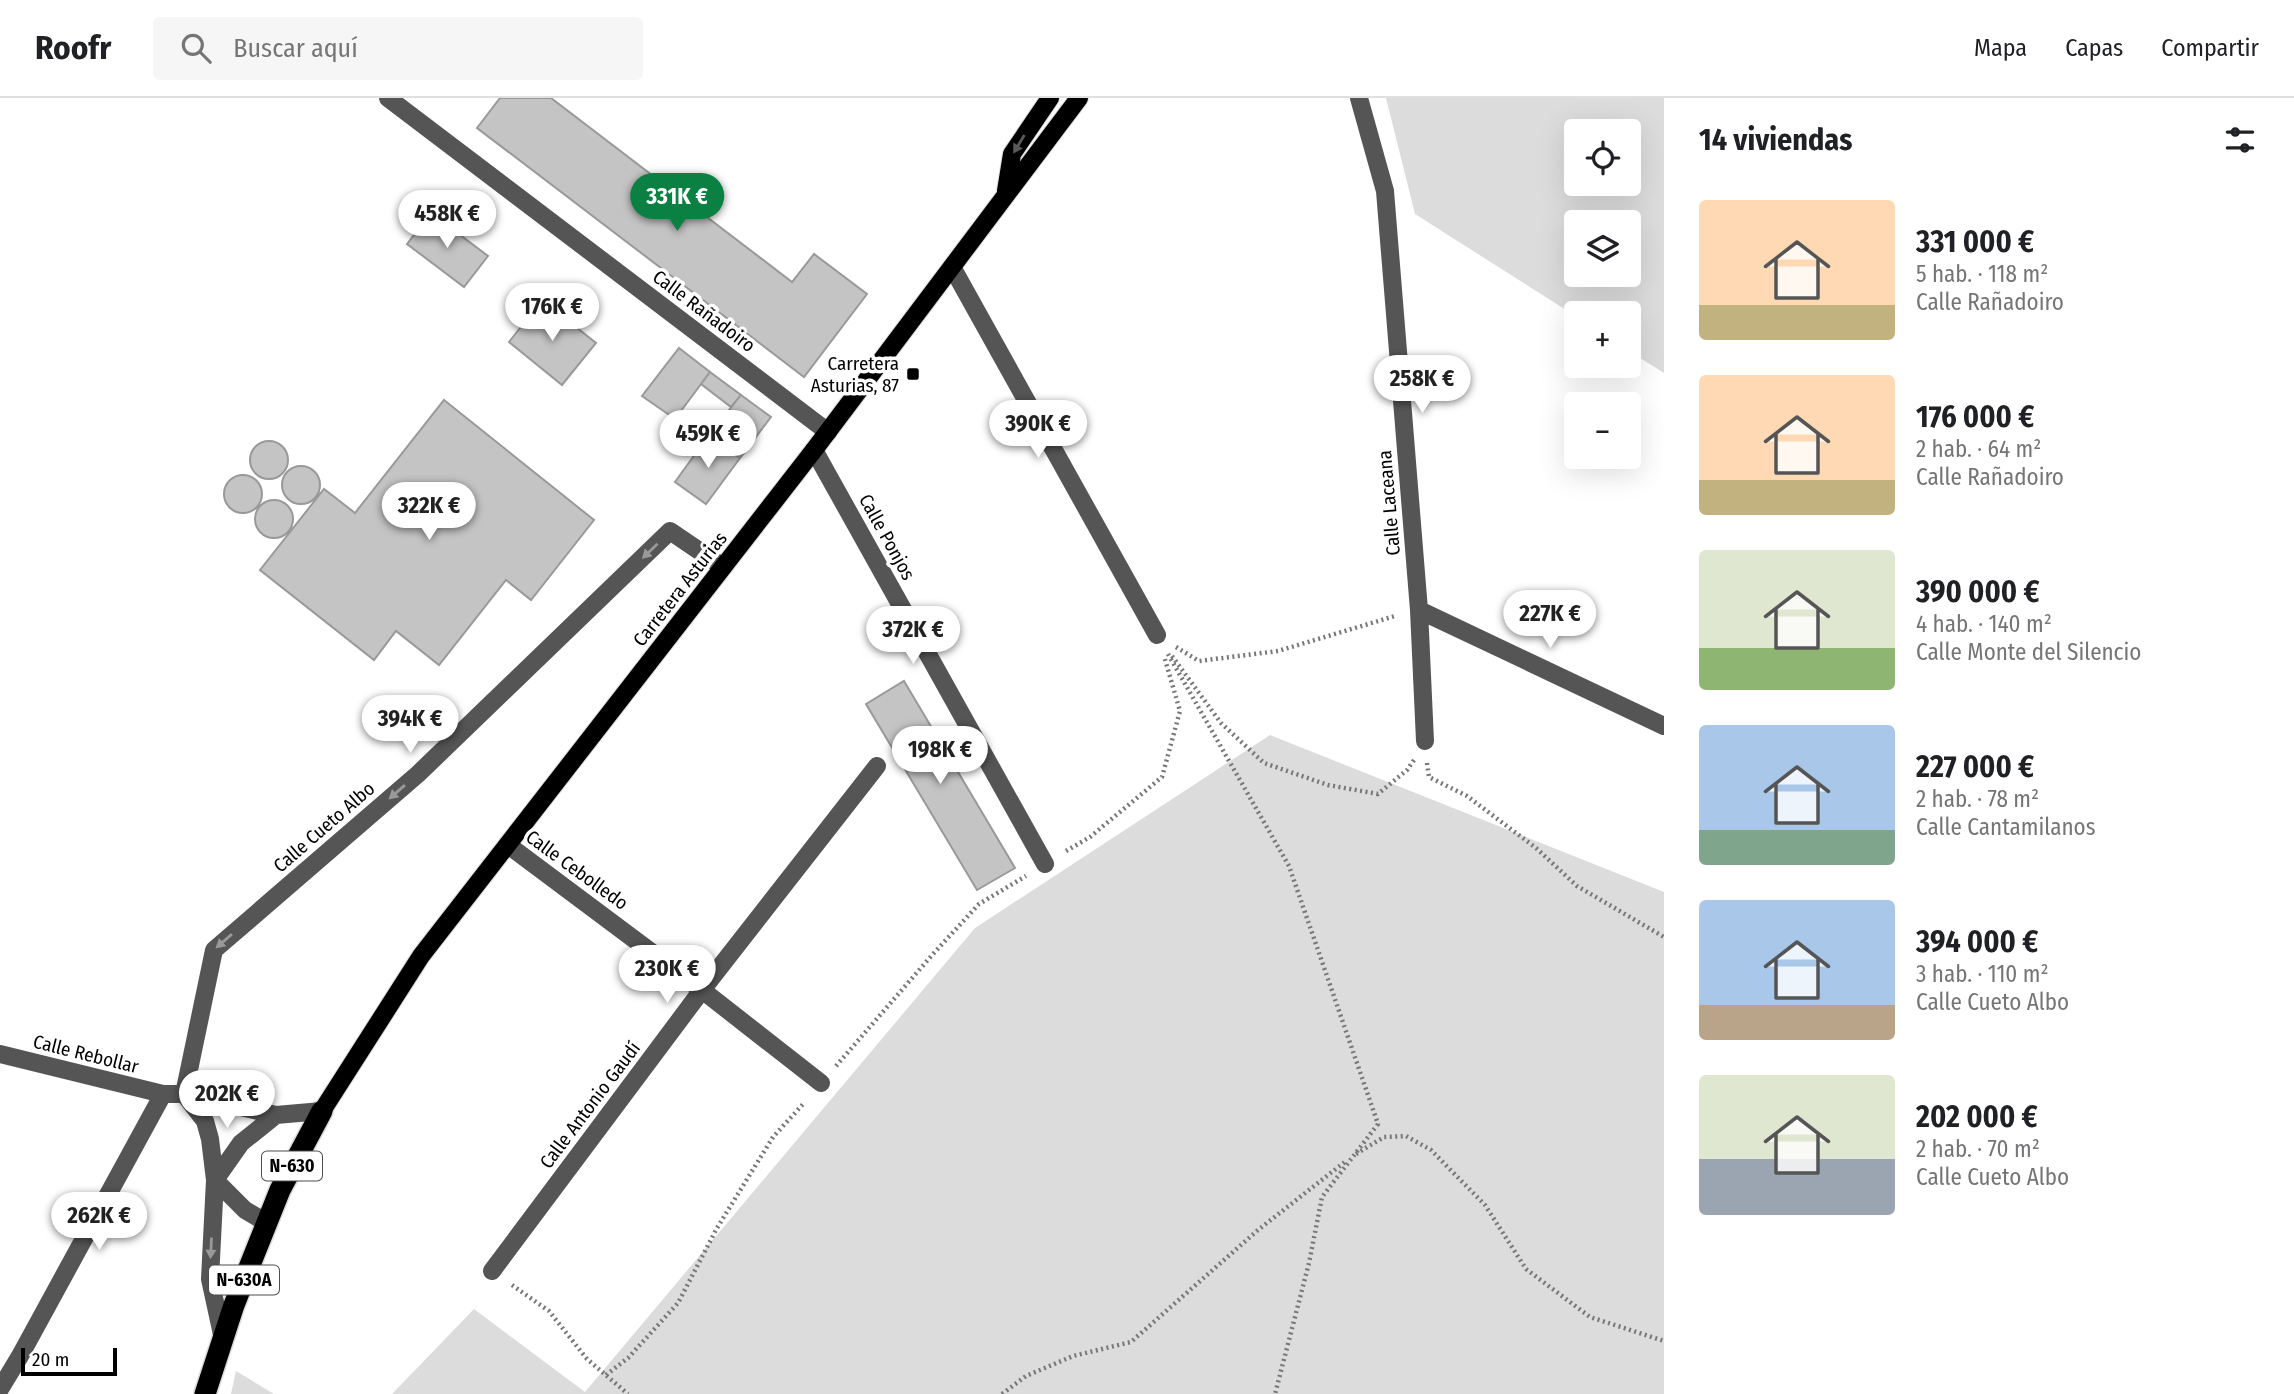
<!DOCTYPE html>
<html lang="es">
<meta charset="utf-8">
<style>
body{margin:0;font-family:"Fira Sans Condensed",sans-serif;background:#f6f6f6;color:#202124;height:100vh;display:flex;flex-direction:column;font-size:26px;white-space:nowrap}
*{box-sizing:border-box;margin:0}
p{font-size:23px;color:#757577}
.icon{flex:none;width:38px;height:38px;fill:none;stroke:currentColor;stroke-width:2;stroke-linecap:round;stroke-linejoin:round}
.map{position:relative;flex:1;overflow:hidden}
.panel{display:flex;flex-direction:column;background:#fff;width:630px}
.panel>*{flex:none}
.tools{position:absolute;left:1564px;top:21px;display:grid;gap:14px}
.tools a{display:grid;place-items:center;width:77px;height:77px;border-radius:7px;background:#fff;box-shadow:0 7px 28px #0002;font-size:35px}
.scale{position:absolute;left:21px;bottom:18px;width:96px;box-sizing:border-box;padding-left:7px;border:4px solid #000;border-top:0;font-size:19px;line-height:24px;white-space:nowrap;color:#000;-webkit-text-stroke:5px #fff;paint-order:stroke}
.price{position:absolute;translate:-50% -60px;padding:0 16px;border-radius:24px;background:#fff;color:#222;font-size:23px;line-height:46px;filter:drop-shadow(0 2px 4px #0008)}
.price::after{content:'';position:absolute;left:50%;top:42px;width:21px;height:16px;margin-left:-10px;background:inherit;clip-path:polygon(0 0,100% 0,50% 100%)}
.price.selected{background:#0b8043;color:#fff}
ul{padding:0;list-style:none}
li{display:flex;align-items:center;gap:21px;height:175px;padding:0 35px}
li span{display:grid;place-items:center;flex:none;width:196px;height:140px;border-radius:7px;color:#555}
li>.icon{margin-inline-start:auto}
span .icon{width:84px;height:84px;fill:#fffc;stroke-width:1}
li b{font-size:30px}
h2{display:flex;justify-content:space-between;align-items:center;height:84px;padding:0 35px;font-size:30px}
header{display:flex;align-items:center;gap:42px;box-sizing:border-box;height:98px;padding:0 35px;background:#fff;border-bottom:2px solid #e0e0e0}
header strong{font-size:33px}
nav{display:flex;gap:38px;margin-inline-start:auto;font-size:24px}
.search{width:490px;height:63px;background:#f6f6f6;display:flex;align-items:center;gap:18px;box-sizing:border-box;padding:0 24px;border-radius:7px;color:#757577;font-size:26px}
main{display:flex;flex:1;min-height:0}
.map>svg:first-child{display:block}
.green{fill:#dcdcdc;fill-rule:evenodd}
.building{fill:#c4c4c4;stroke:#999;stroke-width:2}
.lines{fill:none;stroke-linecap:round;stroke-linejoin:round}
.major-casing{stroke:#dbdbdb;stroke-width:20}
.highway-casing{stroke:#dbdbdb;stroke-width:24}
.path{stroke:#777;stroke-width:4.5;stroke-dasharray:2 3.5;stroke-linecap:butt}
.minor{stroke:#555;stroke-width:18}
.major{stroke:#000;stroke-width:18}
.highway{stroke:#000;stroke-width:21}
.oneway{fill:#595959}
.oneway2{fill:#999}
.poi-dot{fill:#000;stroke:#fff;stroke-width:2.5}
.labels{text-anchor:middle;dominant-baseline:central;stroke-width:7;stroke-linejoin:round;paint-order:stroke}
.shield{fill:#fff;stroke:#4c4c4c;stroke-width:2}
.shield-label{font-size:18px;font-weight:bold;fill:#000}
.street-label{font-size:19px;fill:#000;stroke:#fff}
.poi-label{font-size:19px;fill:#000;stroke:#fff;text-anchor:end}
</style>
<header>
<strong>Roofr</strong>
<div class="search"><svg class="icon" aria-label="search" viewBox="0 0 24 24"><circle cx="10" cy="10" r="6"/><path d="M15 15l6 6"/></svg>Buscar aquí</div>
<nav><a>Mapa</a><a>Capas</a><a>Compartir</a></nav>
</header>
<main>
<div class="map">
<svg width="1664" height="1296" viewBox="0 0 1664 1296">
<rect width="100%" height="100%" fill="#fff"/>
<!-- green -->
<path class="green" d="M 1386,0 L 1664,0 L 1664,275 L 1629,253 L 1629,215 L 1577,215 L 1577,219 L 1415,116 ZM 1577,33 L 1629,33 L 1629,86 L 1577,86 ZM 1577,124 L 1629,124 L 1629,177 L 1577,177 Z
M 1270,637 L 1664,794 L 1664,1296 L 392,1296 L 474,1211 L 585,1294 L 975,830 Z
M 236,1273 L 274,1296 L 231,1296 Z"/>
<!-- building -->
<path class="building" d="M 500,0 L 551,0 L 792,184 L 814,156 L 867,196 L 804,279 L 477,30 Z
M 431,115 L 488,158 L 464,189 L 407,146 Z
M 542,202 L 596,245 L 562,287 L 509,244 Z
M 679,250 L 710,274 L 675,321 L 642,298 Z
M 710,274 L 741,297 L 731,309 L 701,286 Z
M 741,297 L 771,319 L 740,360 L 709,337 Z
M 444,302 L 594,422 L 531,502 L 506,482 L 439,567 L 396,533 L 374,562 L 260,472 L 324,391 L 355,415 Z
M 709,337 L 740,360 L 706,406 L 675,384 Z
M250 362a19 19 0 1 1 38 0a19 19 0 1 1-38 0Z
M282 387a19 19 0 1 1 38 0a19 19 0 1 1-38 0Z
M224 396a19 19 0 1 1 38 0a19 19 0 1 1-38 0Z
M255 421a19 19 0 1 1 38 0a19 19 0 1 1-38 0Z
M 904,583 L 1015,770 L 977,792 L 866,606 Z"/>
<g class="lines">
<!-- major casing -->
<g class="major-casing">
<path id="major" d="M 1006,93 L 1012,56 L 1050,0
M 322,1013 L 421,858 L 814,352 L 1079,0"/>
</g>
<!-- highway casing -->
<g class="highway-casing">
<path id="highway" d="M 205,1296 L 234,1207 L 280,1092 L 322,1013"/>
</g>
<!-- path -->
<path class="path" d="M 1176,549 L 1199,563 L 1278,553 L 1395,518
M 1168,556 L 1289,768 L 1378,1026 L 1322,1099 L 1309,1165 L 1275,1296
M 1172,558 L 1221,625 L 1264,665 L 1328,687 L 1378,696 L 1407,672 L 1414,662
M 1427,665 L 1429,679 L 1467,698 L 1536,750 L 1577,788 L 1664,839
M 1066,753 L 1090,739 L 1162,679 L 1180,613 L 1164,558
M 836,968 L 933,856 L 979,806 L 1026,778
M 1356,1056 L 1384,1039 L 1406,1038 L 1431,1052 L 1485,1107 L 1526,1171 L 1590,1219 L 1664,1243
M 512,1187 L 549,1213 L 587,1261 L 628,1296
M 606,1277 L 628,1260 L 678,1205 L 717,1130 L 773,1039 L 805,1004
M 1002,1296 L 1026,1278 L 1073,1258 L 1131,1244 L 1258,1132 L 1346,1063"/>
<!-- minor -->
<path class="minor" d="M 388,0 L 828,334
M 1359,0 L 1385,93 L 1419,512 L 1425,643
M 952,169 L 1157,537
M 814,352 L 1045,766
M 1419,512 L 1664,628
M 508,747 L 702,892 L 821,985
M 0,956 L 163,996 L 184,996 L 276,1017 L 322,1013
M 215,1082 L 241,1045 L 276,1017
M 215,1082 L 245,1112 L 267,1125
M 492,1173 L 702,892 L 877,668
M 223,1241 L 210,1181 L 215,1082 L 210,1041 L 205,1023 L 184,996 L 214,852 L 418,676 L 670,433 L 723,469
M 0,1291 L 20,1258 L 163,996"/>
<!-- major -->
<use href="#major" class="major"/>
<!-- highway -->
<use href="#highway" class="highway"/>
</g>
<!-- one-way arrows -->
<defs><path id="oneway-solid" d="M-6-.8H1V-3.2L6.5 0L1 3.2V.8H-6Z" transform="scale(1.75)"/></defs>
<use class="oneway" href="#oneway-solid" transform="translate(1019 46) rotate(121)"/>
<g class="oneway2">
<use href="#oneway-solid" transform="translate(650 453) rotate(136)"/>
<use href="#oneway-solid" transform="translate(397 694) rotate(139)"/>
<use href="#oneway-solid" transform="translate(224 843) rotate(139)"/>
<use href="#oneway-solid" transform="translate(211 1150) rotate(93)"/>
</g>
<!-- markers -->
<rect class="poi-dot" x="906" y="269" width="14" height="14" rx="3.5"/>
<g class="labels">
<!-- shield labels -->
<g class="shield">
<rect x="262" y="1053.5" width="60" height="29" rx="5"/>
<rect x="209" y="1167.5" width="70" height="29" rx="5"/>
</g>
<g class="shield-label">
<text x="292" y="1068">N-630</text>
<text x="244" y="1182">N-630A</text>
</g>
<!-- street labels -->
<g class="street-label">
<text transform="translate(704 213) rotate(37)">Calle Rañadoiro</text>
<text transform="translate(1389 405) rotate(-95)">Calle Laceana</text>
<text transform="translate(887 439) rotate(61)">Calle Ponjos</text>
<text transform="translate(680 491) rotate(-52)">Carretera Asturias</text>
<text transform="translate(324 729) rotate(-41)">Calle Cueto Albo</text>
<text transform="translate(577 772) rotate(36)">Calle Cebolledo</text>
<text transform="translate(86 956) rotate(14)">Calle Rebollar</text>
<text transform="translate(590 1007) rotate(-53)">Calle Antonio Gaudí</text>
</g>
<!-- poi labels -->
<g class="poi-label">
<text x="899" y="265">Carretera<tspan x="899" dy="22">Asturias, 87</tspan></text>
</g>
</g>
</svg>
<div class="tools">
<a><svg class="icon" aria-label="locate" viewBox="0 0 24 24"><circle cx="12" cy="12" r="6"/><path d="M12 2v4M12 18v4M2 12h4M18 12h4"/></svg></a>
<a><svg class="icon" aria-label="layers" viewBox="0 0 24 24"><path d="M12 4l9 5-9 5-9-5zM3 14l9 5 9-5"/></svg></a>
<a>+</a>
<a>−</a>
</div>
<div class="scale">20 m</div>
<b class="price selected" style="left:677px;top:135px">331K €</b>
<b class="price" style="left:447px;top:152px">458K €</b>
<b class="price" style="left:552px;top:245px">176K €</b>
<b class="price" style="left:1422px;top:317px">258K €</b>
<b class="price" style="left:1038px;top:362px">390K €</b>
<b class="price" style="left:708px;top:372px">459K €</b>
<b class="price" style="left:429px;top:444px">322K €</b>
<b class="price" style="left:1550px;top:552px">227K €</b>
<b class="price" style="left:913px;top:568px">372K €</b>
<b class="price" style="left:410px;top:657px">394K €</b>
<b class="price" style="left:940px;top:688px">198K €</b>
<b class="price" style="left:667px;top:907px">230K €</b>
<b class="price" style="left:227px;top:1032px">202K €</b>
<b class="price" style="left:99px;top:1154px">262K €</b>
</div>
<section class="panel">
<h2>14 viviendas<svg class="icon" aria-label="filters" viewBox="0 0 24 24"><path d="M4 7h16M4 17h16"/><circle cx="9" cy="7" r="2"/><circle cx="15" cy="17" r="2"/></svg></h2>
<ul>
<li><span style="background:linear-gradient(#ffd9b3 75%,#c2b280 0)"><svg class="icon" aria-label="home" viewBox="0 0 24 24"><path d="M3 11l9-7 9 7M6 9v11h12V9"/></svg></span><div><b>331 000 €</b><p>5 hab. · 118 m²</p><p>Calle Rañadoiro</p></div></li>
<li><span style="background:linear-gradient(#ffd9b3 75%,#c2b280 0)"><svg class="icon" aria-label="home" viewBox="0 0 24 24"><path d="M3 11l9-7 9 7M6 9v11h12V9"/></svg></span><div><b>176 000 €</b><p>2 hab. · 64 m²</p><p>Calle Rañadoiro</p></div></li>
<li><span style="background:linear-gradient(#dfe7d0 70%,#8fb573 0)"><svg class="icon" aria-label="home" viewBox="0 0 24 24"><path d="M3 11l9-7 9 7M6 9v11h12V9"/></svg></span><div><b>390 000 €</b><p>4 hab. · 140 m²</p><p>Calle Monte del Silencio</p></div></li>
<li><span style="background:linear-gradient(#a9c7e8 75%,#7fa58c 0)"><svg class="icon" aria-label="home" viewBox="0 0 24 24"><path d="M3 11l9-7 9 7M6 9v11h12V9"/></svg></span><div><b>227 000 €</b><p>2 hab. · 78 m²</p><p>Calle Cantamilanos</p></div></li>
<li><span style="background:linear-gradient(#a9c7e8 75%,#b9a48a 0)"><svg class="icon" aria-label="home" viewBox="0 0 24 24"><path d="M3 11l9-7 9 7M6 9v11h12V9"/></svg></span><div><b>394 000 €</b><p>3 hab. · 110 m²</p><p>Calle Cueto Albo</p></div></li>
<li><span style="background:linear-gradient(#dfe7d0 60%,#9aa5b1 0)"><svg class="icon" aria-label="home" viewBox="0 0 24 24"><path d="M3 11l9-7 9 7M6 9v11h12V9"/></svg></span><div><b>202 000 €</b><p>2 hab. · 70 m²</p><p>Calle Cueto Albo</p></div></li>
</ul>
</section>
</main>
